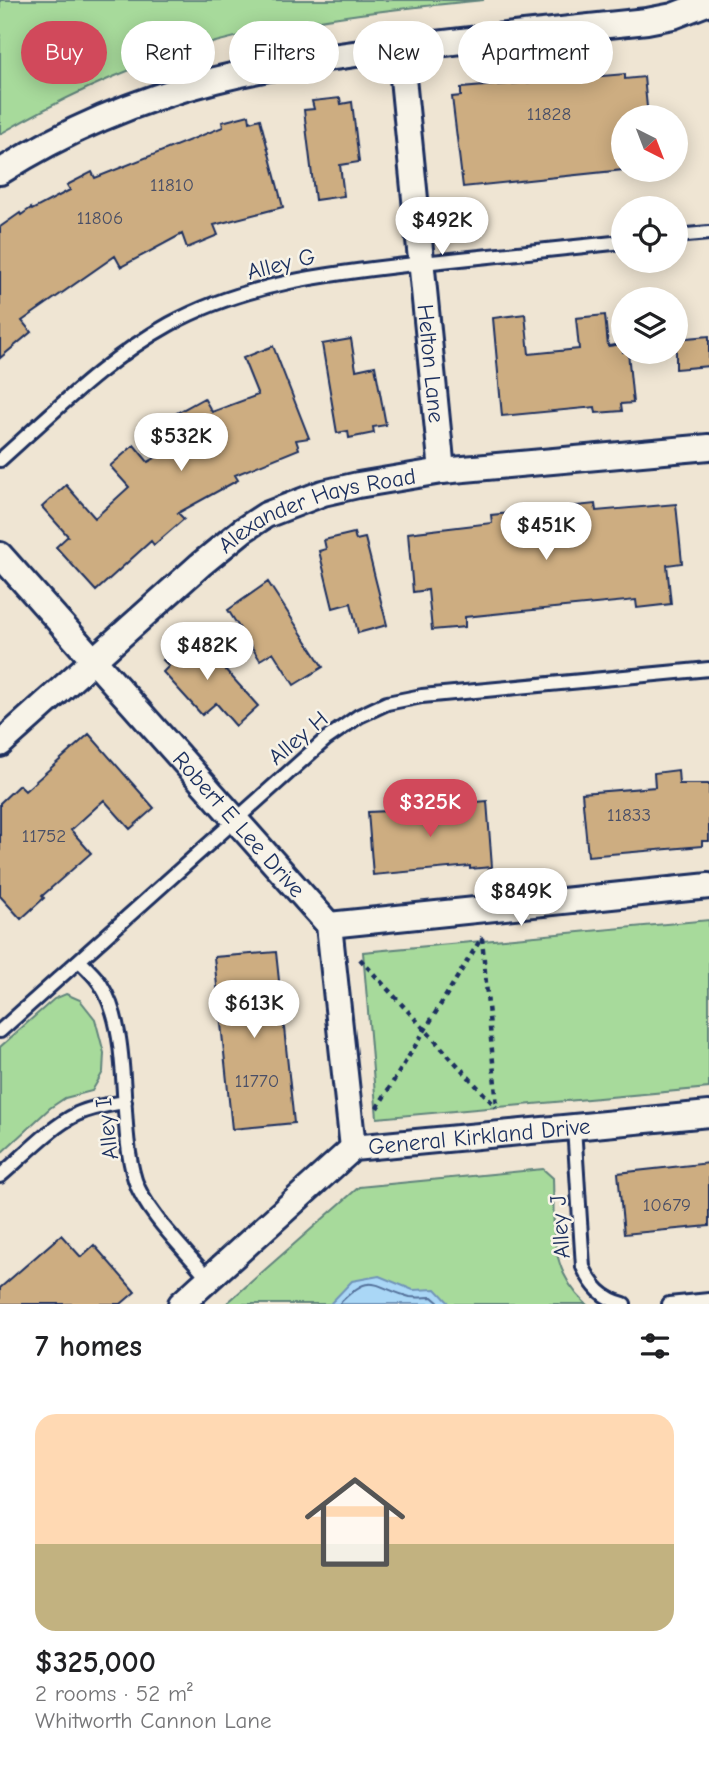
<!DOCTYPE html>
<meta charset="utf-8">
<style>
body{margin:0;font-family:"Comic Neue",sans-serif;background:#f2f2f2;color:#202124;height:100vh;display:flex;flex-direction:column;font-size:26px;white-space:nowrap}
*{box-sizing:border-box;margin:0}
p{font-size:23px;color:#757577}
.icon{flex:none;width:38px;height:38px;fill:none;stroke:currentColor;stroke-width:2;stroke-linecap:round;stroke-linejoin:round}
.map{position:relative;height:1304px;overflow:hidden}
.drawer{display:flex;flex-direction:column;background:#fff;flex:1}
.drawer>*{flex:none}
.banner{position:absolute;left:21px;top:21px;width:668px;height:63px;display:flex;gap:14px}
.needle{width:46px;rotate:138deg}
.buttons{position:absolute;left:611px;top:105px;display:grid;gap:14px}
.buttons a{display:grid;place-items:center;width:77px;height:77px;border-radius:50%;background:#fff;box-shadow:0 4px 18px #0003;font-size:35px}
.price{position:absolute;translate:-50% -60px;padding:0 16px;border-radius:24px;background:#fff;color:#222;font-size:23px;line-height:46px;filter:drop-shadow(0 2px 4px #0008)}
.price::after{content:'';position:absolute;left:50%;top:42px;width:21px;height:16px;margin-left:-10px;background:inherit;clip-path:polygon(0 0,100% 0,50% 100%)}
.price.selected{background:#d1495b;color:#fff}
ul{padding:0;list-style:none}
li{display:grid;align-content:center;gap:14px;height:371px;padding:0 35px}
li+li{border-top:2px solid #e0e0e0}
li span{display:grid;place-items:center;height:217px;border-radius:21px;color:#555}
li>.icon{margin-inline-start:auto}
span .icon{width:126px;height:126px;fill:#fffc;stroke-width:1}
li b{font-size:30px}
h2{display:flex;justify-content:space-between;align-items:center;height:84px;padding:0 35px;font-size:30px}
.pill{padding:0 24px;border-radius:32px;background:#fff;box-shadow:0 4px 18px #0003;font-size:24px;line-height:63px}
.pill.selected{background:#d1495b;color:#fff}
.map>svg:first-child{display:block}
.green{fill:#a7da9b;stroke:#61847c;stroke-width:2}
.water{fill:#aad7f6;stroke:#7194b9;stroke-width:2}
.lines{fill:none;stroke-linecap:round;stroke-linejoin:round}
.shore{stroke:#54729b;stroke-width:2}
.building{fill:#cdad81;stroke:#1b2f5e;stroke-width:2}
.lane-casing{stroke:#1b2f5e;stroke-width:18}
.street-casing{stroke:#1b2f5e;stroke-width:30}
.path{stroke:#1b2f5e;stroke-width:4.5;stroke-dasharray:5 5;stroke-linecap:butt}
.lane{stroke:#f7f3e8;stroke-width:12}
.street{stroke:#f7f3e8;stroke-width:24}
.labels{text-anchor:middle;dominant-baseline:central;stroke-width:5;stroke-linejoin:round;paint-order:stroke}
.number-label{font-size:19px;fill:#484e67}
.street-label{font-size:23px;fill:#1b2f5e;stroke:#f7f3e8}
</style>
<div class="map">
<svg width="709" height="1304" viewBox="0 0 709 1304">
<rect width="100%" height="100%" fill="#efe5d3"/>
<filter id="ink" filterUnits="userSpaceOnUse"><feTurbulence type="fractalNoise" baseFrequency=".0143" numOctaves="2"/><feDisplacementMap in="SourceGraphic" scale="14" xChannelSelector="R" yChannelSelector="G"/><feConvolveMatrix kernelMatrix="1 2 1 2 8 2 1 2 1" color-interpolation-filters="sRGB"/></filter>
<g filter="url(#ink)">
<!-- green -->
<path class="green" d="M 0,0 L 484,0 C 380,10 274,22 174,54 C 113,74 55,102 0,134 Z
M 709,920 L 709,1088 L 377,1118 L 363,952 Z
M 66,994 L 80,1000 L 95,1019 L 104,1053 L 103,1072 L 92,1091 L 65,1098 L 50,1108 L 0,1154 L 0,1047 L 54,999 Z
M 543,1169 L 553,1178 C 555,1228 547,1267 586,1304 L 226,1304 L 359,1187 Z"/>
<!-- water -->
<path class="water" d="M 379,1276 L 413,1290 L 436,1289 L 450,1304 L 330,1304 L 352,1281 Z"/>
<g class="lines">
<!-- shore -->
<path class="shore" d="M 339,1304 C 372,1270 373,1287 410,1297 C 417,1298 425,1297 432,1297 L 440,1304"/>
</g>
<!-- building -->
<path class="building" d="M 625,74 L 625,79 L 644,77 L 648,117 L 623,117 L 623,170 L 463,187 L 452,97 L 461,96 L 461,88 Z
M 340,98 L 341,104 L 352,102 L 359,162 L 340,165 L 344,196 L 315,200 L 304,110 L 314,109 L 312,101 Z
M 249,115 L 250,122 L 260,119 L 283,207 L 214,225 L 218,235 L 187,248 L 182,234 L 121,267 L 115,256 L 22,321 L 31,332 L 0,358 L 0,227 L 20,213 L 21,215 L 31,208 L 32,210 L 70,190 L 67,185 L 92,172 L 95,178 L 223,127 L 222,122 Z
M 525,314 L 529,354 L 579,349 L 576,318 L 605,315 L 608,346 L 623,344 L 623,352 L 628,352 L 633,403 L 621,404 L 622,411 L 596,413 L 595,407 L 502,416 L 493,318 Z
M 709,336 L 709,366 L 676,369 L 676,339 Z
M 351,339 L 356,370 L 375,366 L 386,425 L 373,427 L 374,433 L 349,438 L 348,431 L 337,433 L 322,344 Z
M 273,346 L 309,438 L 296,440 L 299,449 L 235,475 L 238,480 L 178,513 L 184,519 L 154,545 L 151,541 L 96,591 L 56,547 L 68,536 L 42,507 L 66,485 L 95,518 L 129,487 L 110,466 L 134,445 L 148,462 L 190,438 L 177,413 L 204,398 L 212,412 L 258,395 L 243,358 Z
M 595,504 L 596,511 L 676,504 L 682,563 L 667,565 L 671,604 L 637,608 L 636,600 L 523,611 L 465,617 L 465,627 L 432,630 L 428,590 L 413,592 L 408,533 L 492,523 L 491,515 Z
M 354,533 L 356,540 L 365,538 L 387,625 L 358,633 L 351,603 L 333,608 L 319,551 L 326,549 L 324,540 Z
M 268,582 L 323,667 L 294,685 L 273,652 L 260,660 L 228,610 Z
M 186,639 L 192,645 L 198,639 L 258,706 L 236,726 L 216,703 L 202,715 L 163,672 L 169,666 L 163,660 Z
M 89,734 L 154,808 L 130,829 L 104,800 L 71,830 L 91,853 L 42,896 L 44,898 L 21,919 L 0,896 L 0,803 L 19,785 L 25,791 Z
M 678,770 L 679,784 L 709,784 L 709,841 L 702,841 L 702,846 L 588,856 L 582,793 L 655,787 L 654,773 Z
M 487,801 L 492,867 L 470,869 L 470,866 L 373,875 L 368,812 L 455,808 L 454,804 Z
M 276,952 L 294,1123 L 232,1129 L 214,957 Z
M 709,1163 L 709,1226 L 624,1234 L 618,1173 Z
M 61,1235 L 81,1257 L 94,1245 L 135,1292 L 121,1304 L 0,1304 L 0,1288 Z"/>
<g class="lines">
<!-- lane casing -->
<g class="lane-casing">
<path id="lane" d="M 676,236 L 709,233
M 0,460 C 54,412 106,359 170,324 C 250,280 344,272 432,262 C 496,255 559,249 623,242
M 80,961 C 87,969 96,976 101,985 C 133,1036 117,1122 135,1180 C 145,1212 187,1252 209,1279
M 0,1031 L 326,739 L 359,716 L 387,703 L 422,696 L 709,669
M 574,1127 L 583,1267 C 592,1286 603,1299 624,1304
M 0,1176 C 24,1156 49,1128 77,1114 C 92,1107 108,1105 125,1102
M 669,1304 L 709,1300"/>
</g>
<!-- street casing -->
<g class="street-casing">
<g id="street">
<path id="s1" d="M 400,48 L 442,471"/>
<path d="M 0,172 C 142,81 282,61 445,43 C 512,35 579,28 647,21 L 673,16 L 709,2"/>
<path id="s2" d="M 0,555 L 329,925 L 353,1148"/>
<path id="s3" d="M 0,744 L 200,565 L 243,530 L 266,515 L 323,493 L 358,485 L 442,471 L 709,447"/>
<path d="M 329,925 L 709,886"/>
<path id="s4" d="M 181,1304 L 353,1148 L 709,1114"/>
</g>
</g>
<!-- path -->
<path class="path" d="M 482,938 L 497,1107
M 360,959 L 496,1107
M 377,1108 L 482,937"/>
<!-- lane -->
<use href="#lane" class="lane"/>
<!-- street -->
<use href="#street" class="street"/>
</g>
</g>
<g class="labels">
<!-- number labels -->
<g class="number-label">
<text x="549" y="114">11828</text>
<text x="172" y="185">11810</text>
<text x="100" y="218">11806</text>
<text x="629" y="815">11833</text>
<text x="44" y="836">11752</text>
<text x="257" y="1081">11770</text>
<text x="667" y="1205">10679</text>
</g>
<!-- street labels -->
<g class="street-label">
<text transform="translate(281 264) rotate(-14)">Alley G</text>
<text stroke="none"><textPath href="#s1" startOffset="317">Helton Lane</textPath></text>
<text stroke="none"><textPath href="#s3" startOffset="401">Alexander Hays Road</textPath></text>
<text transform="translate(298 738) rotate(-40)">Alley H</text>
<text stroke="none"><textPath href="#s2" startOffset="360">Robert E Lee Drive</textPath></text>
<text transform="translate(107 1129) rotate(-97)">Alley I</text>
<text stroke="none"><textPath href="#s4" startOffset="359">General Kirkland Drive</textPath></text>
<text transform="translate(560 1227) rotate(-94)">Alley J</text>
</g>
</g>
</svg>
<div class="buttons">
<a><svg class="needle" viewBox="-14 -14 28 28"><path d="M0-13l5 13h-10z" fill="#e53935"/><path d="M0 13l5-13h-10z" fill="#757577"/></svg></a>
<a><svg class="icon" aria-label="locate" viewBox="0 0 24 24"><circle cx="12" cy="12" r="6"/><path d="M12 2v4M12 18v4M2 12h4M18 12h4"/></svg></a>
<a><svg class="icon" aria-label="layers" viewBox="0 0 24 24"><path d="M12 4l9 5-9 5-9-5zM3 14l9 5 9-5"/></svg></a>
</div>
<b class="price" style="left:442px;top:257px">$492K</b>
<b class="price" style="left:181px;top:473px">$532K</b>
<b class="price" style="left:546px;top:562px">$451K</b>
<b class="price" style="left:207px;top:682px">$482K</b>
<b class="price selected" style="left:430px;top:839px">$325K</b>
<b class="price" style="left:521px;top:928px">$849K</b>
<b class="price" style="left:254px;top:1040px">$613K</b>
<div class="banner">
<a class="pill selected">Buy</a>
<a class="pill">Rent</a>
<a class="pill">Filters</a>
<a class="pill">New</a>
<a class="pill">Apartment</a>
</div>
</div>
<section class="drawer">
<h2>7 homes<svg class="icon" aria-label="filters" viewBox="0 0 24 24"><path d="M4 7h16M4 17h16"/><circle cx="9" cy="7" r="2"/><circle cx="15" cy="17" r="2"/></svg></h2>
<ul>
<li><span style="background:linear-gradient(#ffd9b3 60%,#c2b280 0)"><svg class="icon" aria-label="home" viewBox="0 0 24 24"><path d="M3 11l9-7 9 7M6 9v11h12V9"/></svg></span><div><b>$325,000</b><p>2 rooms · 52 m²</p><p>Whitworth Cannon Lane</p></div></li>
</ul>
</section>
